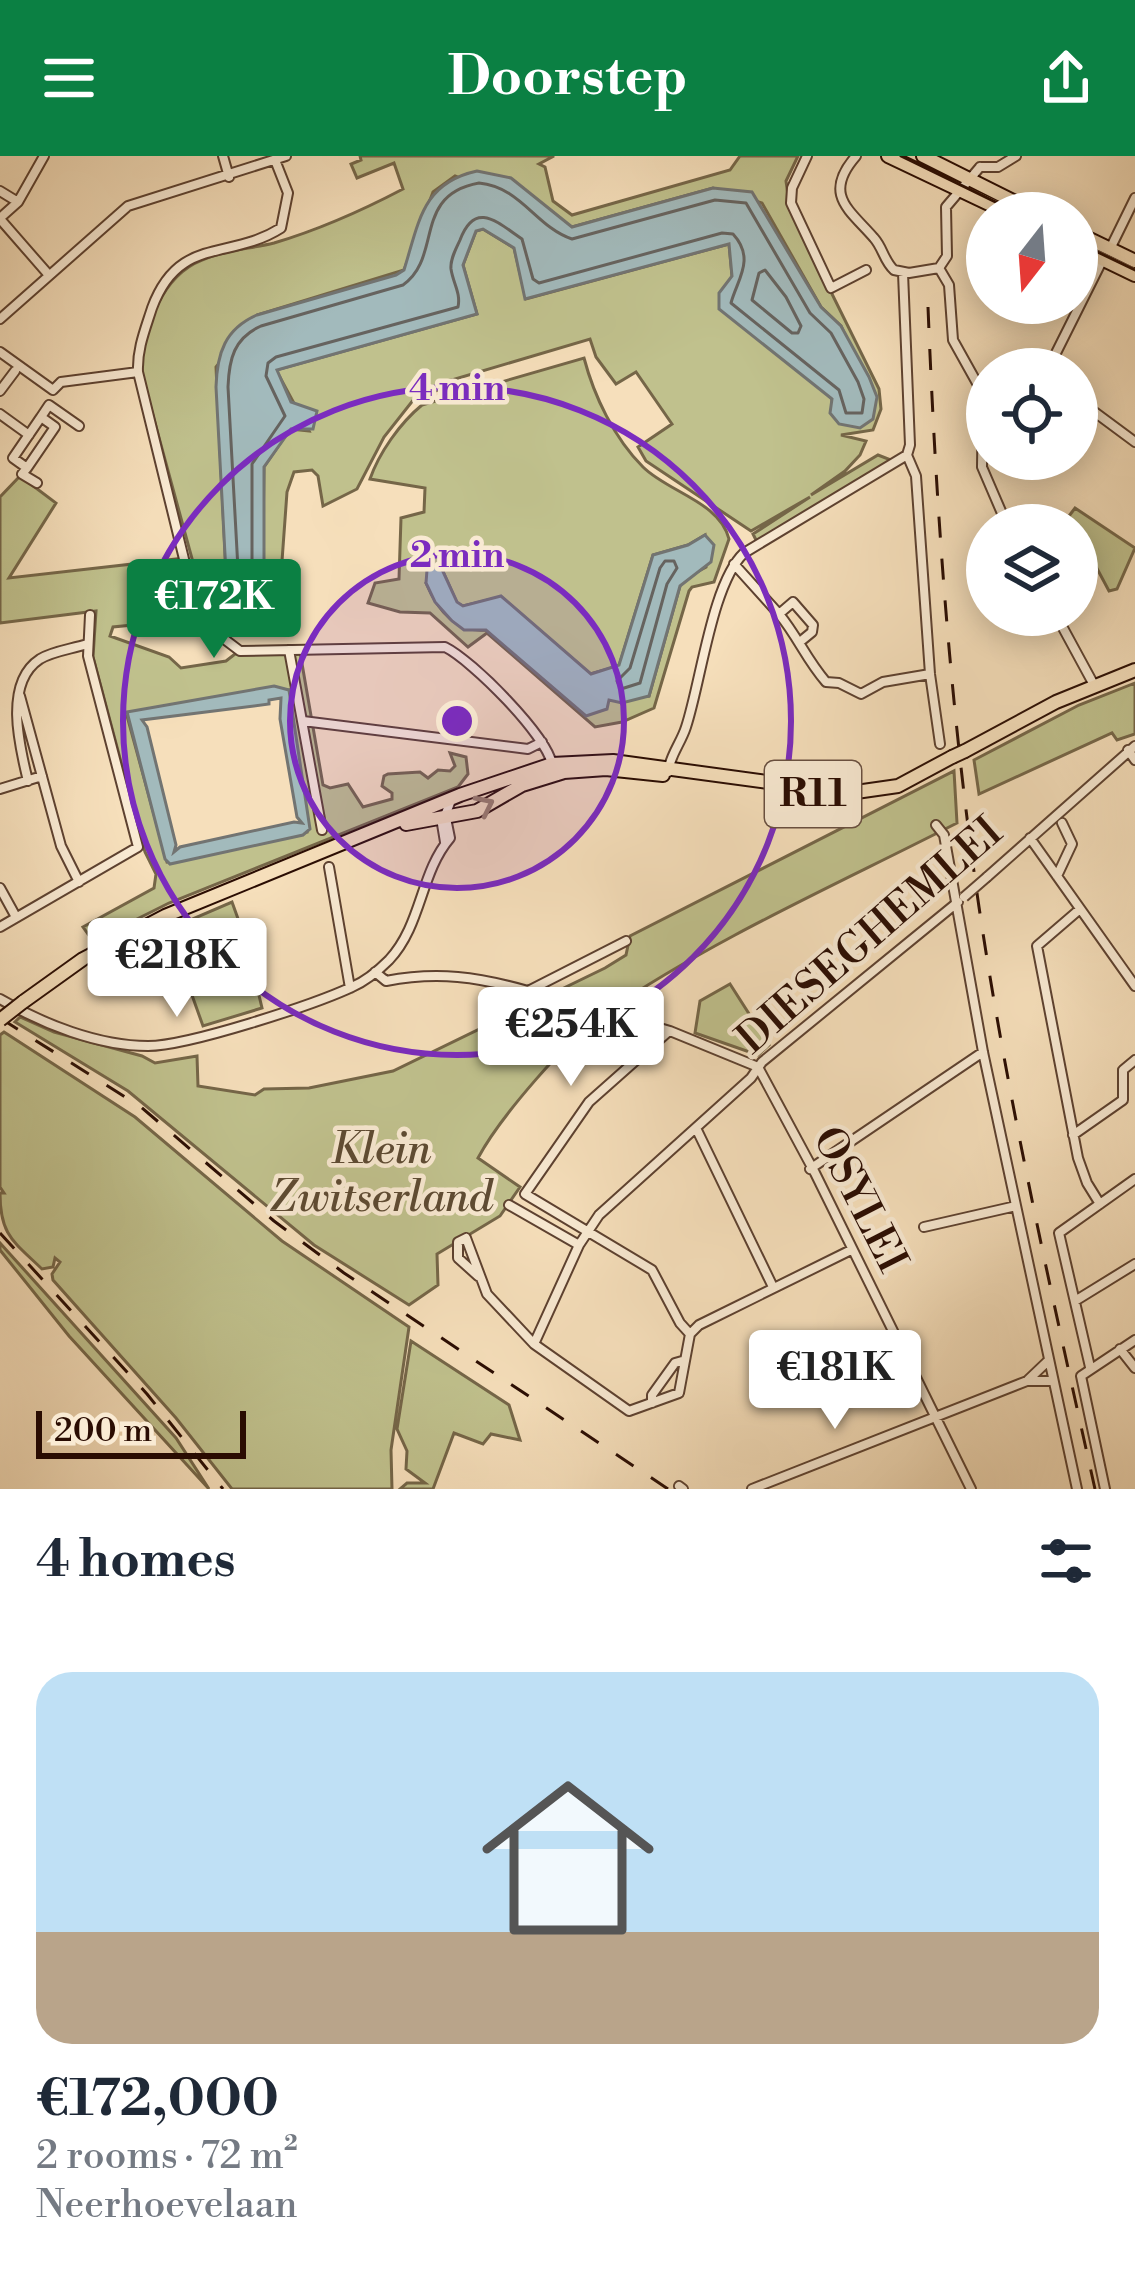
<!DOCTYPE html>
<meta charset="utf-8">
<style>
body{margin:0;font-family:"Libre Bodoni",serif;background:#f6f6f7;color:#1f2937;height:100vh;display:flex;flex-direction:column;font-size:45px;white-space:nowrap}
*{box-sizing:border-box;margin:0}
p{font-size:39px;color:#747a83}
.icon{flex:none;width:66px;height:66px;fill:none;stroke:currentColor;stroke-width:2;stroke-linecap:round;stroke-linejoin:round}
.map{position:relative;height:1333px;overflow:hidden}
.sheet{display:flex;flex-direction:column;background:#fff;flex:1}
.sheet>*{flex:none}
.needle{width:78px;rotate:197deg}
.tools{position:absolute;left:966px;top:36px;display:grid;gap:24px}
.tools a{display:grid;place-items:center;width:132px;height:132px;border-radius:50%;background:#fff;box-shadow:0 6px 30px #0003;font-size:60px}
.scale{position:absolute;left:36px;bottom:30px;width:210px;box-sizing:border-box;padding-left:12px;border:6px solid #2a0c02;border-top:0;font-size:33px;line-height:42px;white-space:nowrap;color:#2a0c02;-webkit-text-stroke:9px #f9ead3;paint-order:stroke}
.price{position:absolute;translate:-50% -102px;padding:0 27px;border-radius:12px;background:#fff;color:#222;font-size:39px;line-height:78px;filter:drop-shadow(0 3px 6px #0008)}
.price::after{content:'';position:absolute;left:50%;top:72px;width:36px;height:27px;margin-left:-18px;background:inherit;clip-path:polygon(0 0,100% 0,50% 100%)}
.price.active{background:#0b8043;color:#fff}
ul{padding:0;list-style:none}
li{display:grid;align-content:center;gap:24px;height:636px;padding:0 36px}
li span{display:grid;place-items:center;height:372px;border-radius:36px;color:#555}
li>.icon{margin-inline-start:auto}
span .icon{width:216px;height:216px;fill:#fffc;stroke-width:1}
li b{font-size:51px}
h2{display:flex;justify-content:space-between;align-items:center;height:144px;padding:0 36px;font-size:51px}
header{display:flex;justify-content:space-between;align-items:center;height:156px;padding:0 36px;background:#0b8043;color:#fff;font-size:54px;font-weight:700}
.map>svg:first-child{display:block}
.green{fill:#c0c18d;stroke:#756648;stroke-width:3;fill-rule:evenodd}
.water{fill:#a2babc;stroke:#727472;stroke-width:3;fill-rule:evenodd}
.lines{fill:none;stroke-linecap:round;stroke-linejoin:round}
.shore{stroke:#66635f;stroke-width:3}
.street-casing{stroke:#5d4130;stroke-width:12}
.primary-casing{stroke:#2a0c02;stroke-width:16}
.street{stroke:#f9ead3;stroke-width:8}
.primary{stroke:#f6dfbb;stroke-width:12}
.tram{stroke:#2a0c02;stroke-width:3}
.rail{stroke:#2a0c02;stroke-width:3;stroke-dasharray:21 21;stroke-linecap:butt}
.street-bridge-casing{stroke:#5d4130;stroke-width:12;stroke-linecap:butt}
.primary-bridge-casing{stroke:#2a0c02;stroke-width:16;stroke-linecap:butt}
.street-bridge{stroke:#f9ead3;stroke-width:8}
.primary-bridge{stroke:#f6dfbb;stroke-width:12}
.oneway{stroke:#9a8068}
.ring{fill:none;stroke:#7b2cbf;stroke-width:6}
.labels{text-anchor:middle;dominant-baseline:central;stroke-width:9;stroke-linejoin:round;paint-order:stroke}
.shield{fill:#f9ead3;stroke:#684f41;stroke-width:3}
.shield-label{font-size:39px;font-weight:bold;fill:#2a0c02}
.street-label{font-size:42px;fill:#2a0c02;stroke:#f9ead3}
.park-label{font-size:42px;font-style:italic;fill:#5e4b33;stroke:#f9ead3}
.centre{fill:#7b2cbf;stroke:#f9ead3;stroke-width:6}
.ring-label{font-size:36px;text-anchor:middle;font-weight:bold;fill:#7b2cbf;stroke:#f9ead3;stroke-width:9;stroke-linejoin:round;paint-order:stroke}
</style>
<header><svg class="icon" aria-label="menu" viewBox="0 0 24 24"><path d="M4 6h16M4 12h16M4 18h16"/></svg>Doorstep<svg class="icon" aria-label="share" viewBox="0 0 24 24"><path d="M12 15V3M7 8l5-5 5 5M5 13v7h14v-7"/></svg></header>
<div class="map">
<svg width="1135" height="1333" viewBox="0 0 1135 1333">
<rect width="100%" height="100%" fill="#f6dfbb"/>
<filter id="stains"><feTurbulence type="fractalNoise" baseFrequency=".00167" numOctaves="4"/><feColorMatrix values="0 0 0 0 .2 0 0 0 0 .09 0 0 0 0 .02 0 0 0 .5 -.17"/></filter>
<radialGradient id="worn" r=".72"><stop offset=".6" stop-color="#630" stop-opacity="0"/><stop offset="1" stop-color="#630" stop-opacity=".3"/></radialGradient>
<!-- green -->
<path class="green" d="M 360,0 L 554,0 L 539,8 L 545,11 L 553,45 L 572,59 L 730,14 L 740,0 L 798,0 L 786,25 L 790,53 L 879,233 L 881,253 L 873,274 L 841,279 L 866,285 L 860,299 L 845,315 L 811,339 L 878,299 L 891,304 L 757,386 L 753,378 L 810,341 L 751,375 L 646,305 L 638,291 L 672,268 L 636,216 L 616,228 L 596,201 L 590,183 L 445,226 L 443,232 L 414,243 L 384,281 L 357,333 L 323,350 L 318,320 L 312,314 L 294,316 L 287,336 L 281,419 L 295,449 L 282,454 L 271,442 L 258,468 L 247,477 L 233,475 L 203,443 L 140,212 C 145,171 161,120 202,104 C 225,94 250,93 274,87 C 318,74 363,54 403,33 L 394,7 L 357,22 L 351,8 L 361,4 ZM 455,20 L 572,71 L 713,32 L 762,47 L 821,151 L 841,170 L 848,186 L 832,250 L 832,243 L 732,120 L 729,88 L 526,143 L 514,92 L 483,73 L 476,75 L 463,109 L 477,158 L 276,214 L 309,275 L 290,273 L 264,311 L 262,443 L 226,417 L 216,211 L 257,159 L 404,114 L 433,36 Z
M 584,202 C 594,240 614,282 643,311 C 668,336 720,346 729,383 L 714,426 L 692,431 L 689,435 L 654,552 L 622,566 L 595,571 L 487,477 L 468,491 L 430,457 L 400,456 L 368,447 L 375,427 L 399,423 L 401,362 L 424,356 L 425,332 L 370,323 C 379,297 400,267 422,249 ZM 705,379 L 706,411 L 684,423 L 680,430 L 649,540 L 609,544 L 586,559 L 486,474 C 455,477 437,453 426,427 L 440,409 L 457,447 L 463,450 L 501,441 L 590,518 L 619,510 L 653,399 L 688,389 Z
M 20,320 L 56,347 L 9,422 L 177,403 L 189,445 L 182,447 L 185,459 L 192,458 L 194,463 L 113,471 L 110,480 L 169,501 L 181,512 L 226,505 L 235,498 L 300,496 L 323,629 L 330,632 L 348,628 L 363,651 L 392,643 L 392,637 L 382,630 L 384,620 L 388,618 L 420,616 L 428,622 L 438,614 L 450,615 L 455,610 L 450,597 L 466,601 L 468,618 L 458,631 L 169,747 L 93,785 L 83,771 L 154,732 L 156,718 L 145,696 L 93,501 L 96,455 L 0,467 L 0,341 ZM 289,534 L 307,676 L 167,706 L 127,560 Z
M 1075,352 L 1135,392 L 1117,433 L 1109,435 L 1069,360 Z
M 1135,527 L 1135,578 L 1117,584 L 1112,577 L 979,638 L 974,604 L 1079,549 Z
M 954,615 L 957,667 C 840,727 715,782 606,856 C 568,882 500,961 478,1002 L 520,1031 L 500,1060 L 437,1098 L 438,1129 L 409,1149 L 314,1089 L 128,935 L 15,866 L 20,861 L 54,876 L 142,900 L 155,907 L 197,900 L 198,930 L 255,939 L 264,933 L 309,932 L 393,915 L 605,812 L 626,799 L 630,780 Z
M 232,746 L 246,785 L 250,785 L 263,828 L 257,831 L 262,852 L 203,870 L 183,814 L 203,807 L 190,764 Z
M 730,828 L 769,889 L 758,899 L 695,877 L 700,845 Z
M 4,876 L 135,961 L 282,1085 L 409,1171 L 391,1294 L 392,1333 L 232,1333 L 176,1262 L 53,1124 L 52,1118 L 60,1106 L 55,1102 L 53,1111 L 42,1113 C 13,1085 0,1079 0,1037 L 4,1037 L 0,1031 L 0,879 Z
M 0,1087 L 176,1282 L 209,1333 L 69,1180 L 0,1094 Z
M 411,1185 L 509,1249 L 520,1284 L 491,1278 L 483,1288 L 454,1277 L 433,1333 L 400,1333 L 407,1327 L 425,1327 L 406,1313 L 407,1295 L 397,1273 Z"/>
<!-- water -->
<path class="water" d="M 477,15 L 511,22 L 572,71 L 713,32 L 752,36 L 821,151 L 841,170 L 869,221 L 877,241 L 873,263 L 860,272 L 839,268 L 830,257 L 832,243 L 719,153 L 719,137 L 732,120 L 729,88 L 525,143 L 514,92 L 483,73 L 476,75 L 463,109 L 477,158 L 277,214 L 291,246 L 317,255 L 313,273 L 291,273 L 264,311 L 264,436 L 262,443 L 248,441 L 226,417 L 216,231 C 217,197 225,173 257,159 L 396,119 L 404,114 C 419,66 422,27 477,15 Z
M 705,379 L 714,389 L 711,406 L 680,430 L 649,540 L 622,547 L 609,544 L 607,553 L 586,560 L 486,474 L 464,474 L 452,465 L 435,446 L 426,427 L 427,414 L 440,409 L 457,446 L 463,450 L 501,440 L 591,518 L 619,509 L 653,399 L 688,389 Z
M 274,530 L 289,534 L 310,673 L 303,679 L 170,708 L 165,703 L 127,556 ZM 281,542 L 280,563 L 297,661 L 302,667 L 294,666 L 180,691 L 174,696 L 176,689 L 147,571 L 142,564 L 269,548 L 269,544 Z"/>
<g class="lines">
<!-- shore -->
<path class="shore" d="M 479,27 C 521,31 536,71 572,83 L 715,44 L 746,47 L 810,157 L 831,177 L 858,226 L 864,243 L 862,257 L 846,257 L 839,234 L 731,147 C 737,124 756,103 733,78 L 722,77 L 539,127 L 533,123 L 522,83 C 497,66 475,44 460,84 C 456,93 450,103 451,113 C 453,127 461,137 458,151 L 276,201 L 268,207 L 266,220 L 285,260 L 252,308 L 252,417 L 243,421 L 238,413 L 228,231 C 229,203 234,182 261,170 L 403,129 C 443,101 412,39 479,27 Z
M 765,114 L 786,141 L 801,170 L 798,177 L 792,177 L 752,144 L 759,117 Z
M 674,405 L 677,412 L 667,428 L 640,527 L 621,533 L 617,525 L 630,512 L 660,412 L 665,405 Z"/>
<!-- street casing -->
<g class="street-casing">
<path id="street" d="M 223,0 L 229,21
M 807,0 L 792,32 L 791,47 L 831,132 L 866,114
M 856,0 C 822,39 850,54 874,82 C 883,92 884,105 894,114 L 909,117 L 939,112
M 275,4 L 288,37 L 281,72 C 229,105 179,79 152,152 C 145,174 137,193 138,216 L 199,464 L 240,495 L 445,491 C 473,505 546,579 552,608
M 980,11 L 998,11 L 1016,0
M 0,35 L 18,46
M 0,62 L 18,46 L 44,0
M 0,63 L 48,118
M 1110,93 L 1135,42
M 939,112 L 949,129 L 953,184 L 987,245
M 939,112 L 947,100 L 946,51 L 980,11
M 903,117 L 910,289 L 907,299 L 916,320 L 930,518 L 940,588
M 0,163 L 128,50 L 286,0
M 0,196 L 53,234
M 1048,213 L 1103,103
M 53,234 L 61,226 L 138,216
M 0,235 L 15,215
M 983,240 L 982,311 L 1007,369
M 1077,243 L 1135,286
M 0,258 L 29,279
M 27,312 L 55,271 L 41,261 L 49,249 L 79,270
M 37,327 L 22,318 L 27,312 L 13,302 L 41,261
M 734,408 L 779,458
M 1056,459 L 1094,529
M 801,485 L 812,476 L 813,469 L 793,446 L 779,458 C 798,481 806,503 826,526 L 839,527 L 861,538 L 883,526 L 930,518
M 289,494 L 322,674
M 20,540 L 61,690 L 79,726
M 303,565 L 528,593 L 542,586
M 1128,594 L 1135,604
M 668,616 C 670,599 681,587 686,571 C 701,526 712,427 744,397 L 907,299
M 28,625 C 20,592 3,527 40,503 C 53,495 72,493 87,488
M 0,633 L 42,620
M 936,669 L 944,679 L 983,896 L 1077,1333
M 1030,682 L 1135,830
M 445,686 L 442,668 L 451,644
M 329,711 L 350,832
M 1057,720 L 1072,688 L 1062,667
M 987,721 L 1135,590
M 0,732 L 16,761
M 1080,753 L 1037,790 L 1078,1002 L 1087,1027 L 1100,1048
M 0,771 L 138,691 L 88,500 L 90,459
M 375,816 L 386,825 C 438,815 478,821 528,835 L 626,785
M 0,843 C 43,868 98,890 148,890 C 188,890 313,849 352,831 C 366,825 378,815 389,804 C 422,769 420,717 450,682 L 446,662
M 622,861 L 670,875 L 758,911 L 815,1017 L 971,1333
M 669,875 L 589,946 L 525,1038 L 652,1114 L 680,1167 L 690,1178
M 696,972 L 773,1131
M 1073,979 L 1123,944 L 1123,914 L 1135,904
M 810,1013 L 983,896
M 509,1049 L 579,1089
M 924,1071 L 1016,1050
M 466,1082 L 487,1138 L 534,1188 L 629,1255 L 679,1237 L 690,1178 L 699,1169 L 851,1094
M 466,1082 L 458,1086 L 458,1102 L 478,1120
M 1075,1145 L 1135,1108
M 534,1188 L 579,1089 L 599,1059 L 751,922 L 762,906 L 958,746
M 1120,1193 L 1135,1212
M 1090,1211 L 1059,1077 L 1135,1023
M 1028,1224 L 1049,1204
M 652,1247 L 652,1239 L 675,1207 L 682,1205
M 679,1330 L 683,1333
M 752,1333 L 1027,1225 L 1053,1225
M 1105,1333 L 1081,1220 L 1135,1184"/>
</g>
<!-- primary casing -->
<g class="primary-casing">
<path id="primary" d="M 888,0 L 1008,57
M 923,0 L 1037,57
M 1077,77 L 1135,105
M 1077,91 L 1135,119
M 965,595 L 1056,546 L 1135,514
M 406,668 L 477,655 L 522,629 L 564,616 L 606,613 L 663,619
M 23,846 L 83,803 L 165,760 L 460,639 L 552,608 L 613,605 L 849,637 L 898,630 L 952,601"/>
</g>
<!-- street -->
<use href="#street" class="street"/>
<!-- primary -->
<use href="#primary" class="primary"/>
<!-- tram -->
<path class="tram" d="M 901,0 L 1018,57
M 1077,86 L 1135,114"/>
<!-- rail -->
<path class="rail" d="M 928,151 C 936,352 950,552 979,751 C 1008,946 1052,1140 1095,1333
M 0,862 L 141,951 L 274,1065 L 344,1117 L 668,1333
M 0,1077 L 147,1238 L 223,1333"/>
<!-- street-bridge casing -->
<g class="street-bridge-casing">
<path id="street-bridge" d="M 964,741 L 987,721"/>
</g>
<!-- primary-bridge casing -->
<g class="primary-bridge-casing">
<path id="primary-bridge" d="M 952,601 L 965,595
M 0,864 L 23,846"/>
</g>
<!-- street-bridge -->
<use href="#street-bridge" class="street-bridge"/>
<!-- primary-bridge -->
<use href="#primary-bridge" class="primary-bridge"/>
</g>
<!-- one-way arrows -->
<defs><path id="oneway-chevron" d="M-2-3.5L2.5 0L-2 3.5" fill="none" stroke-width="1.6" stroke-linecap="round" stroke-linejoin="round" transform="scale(3)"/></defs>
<use class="oneway" href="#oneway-chevron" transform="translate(485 649) rotate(-26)"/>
<!-- distance rings -->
<circle cx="457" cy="565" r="167" fill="#7b2cbf" fill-opacity=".12"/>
<g class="ring">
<circle cx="457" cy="565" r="167"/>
<circle cx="457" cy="565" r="334"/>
</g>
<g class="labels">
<!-- shield labels -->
<rect class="shield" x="765" y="605" width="96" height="66" rx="9"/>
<g class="shield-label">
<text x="813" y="638">R11</text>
</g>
<!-- street labels -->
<g class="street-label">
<text transform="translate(870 780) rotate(-41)">DIESEGHEMLEI</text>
<text transform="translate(859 1044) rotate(63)">OSYLEI</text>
</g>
<!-- park labels -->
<g class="park-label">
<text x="381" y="994">Klein<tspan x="381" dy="48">Zwitserland</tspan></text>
</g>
</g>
<circle cx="457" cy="565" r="18" class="centre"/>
<g class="ring-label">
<text x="457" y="244">4 min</text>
<text x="457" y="411">2 min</text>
</g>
<rect width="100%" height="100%" filter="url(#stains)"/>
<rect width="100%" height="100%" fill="url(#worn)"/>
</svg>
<div class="tools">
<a><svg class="needle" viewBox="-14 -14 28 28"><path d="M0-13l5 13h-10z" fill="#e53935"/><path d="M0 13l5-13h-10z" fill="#747a83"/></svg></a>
<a><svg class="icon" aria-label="locate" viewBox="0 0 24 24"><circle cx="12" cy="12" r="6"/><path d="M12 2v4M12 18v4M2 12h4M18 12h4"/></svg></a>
<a><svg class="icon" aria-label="layers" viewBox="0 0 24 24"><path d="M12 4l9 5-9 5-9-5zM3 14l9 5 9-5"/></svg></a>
</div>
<div class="scale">200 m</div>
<b class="price active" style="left:214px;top:505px">€172K</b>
<b class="price" style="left:177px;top:864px">€218K</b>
<b class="price" style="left:571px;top:933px">€254K</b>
<b class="price" style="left:835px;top:1276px">€181K</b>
</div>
<section class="sheet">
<h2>4 homes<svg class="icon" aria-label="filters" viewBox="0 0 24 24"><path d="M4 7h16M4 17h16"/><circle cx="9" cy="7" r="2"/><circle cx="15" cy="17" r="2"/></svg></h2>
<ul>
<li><span style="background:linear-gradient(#bfe0f5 70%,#b9a48a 0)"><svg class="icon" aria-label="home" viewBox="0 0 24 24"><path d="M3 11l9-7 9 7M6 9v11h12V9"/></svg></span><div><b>€172,000</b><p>2 rooms · 72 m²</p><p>Neerhoevelaan</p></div></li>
</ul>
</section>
